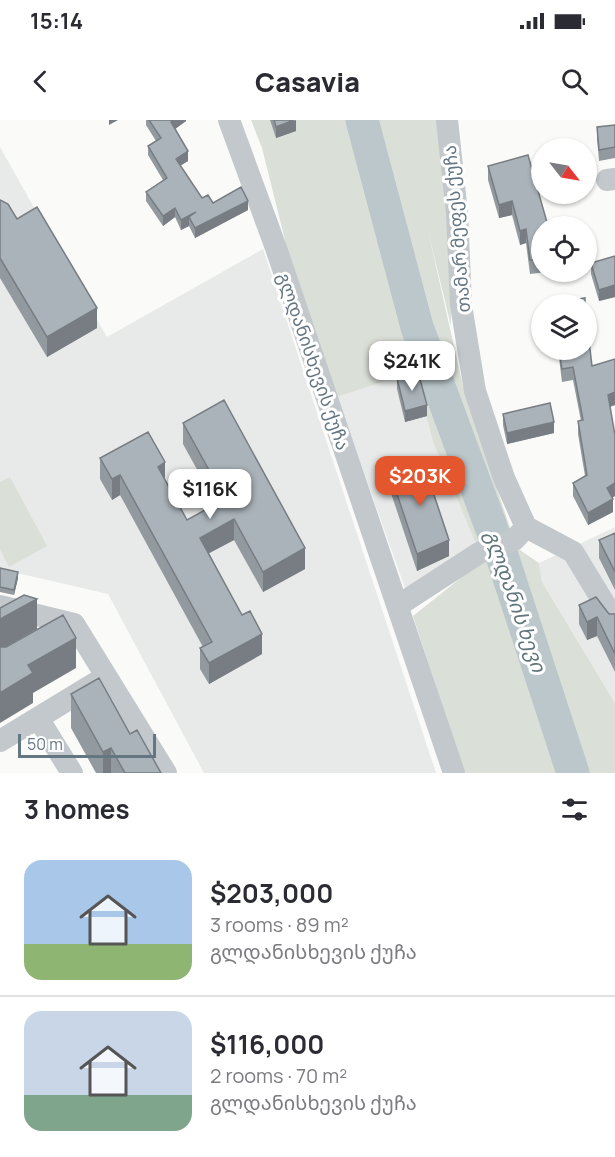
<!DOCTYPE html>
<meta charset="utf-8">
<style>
body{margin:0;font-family:Manrope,"Noto Sans Georgian",sans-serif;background:#f2f2f3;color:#2b2b33;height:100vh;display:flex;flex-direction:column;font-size:22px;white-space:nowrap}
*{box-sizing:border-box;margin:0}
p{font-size:20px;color:#7c7c81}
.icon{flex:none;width:33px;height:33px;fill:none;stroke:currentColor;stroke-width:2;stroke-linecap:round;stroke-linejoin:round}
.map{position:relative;height:653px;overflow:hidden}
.details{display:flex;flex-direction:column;background:#fff;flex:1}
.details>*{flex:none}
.needle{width:39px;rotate:121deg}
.fabs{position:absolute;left:531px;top:18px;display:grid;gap:12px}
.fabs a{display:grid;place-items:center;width:66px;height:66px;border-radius:50%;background:#fff;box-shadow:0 2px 4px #0004;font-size:30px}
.scale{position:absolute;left:18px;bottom:15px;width:138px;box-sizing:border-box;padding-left:6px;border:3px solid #657683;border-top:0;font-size:16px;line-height:21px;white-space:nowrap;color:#657683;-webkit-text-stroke:4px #fff;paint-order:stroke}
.price{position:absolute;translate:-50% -51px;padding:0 14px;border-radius:12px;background:#fff;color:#222;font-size:20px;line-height:39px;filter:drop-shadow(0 2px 3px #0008)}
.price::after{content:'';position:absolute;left:50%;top:36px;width:18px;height:14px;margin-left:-9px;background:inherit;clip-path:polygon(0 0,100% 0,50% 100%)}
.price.current{background:#e4572e;color:#fff}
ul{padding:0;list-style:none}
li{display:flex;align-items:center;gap:18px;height:150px;padding:0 24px}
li+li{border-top:2px solid #e1e1e2}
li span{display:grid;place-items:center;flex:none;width:168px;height:120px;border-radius:18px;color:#555}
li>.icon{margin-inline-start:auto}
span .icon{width:72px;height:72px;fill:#fffc;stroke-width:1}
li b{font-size:26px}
h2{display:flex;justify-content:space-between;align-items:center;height:72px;padding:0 24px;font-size:26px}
.status{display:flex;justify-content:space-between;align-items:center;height:42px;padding:0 30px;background:#fff;direction:ltr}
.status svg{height:16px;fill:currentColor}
header{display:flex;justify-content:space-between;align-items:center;height:78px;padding:0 24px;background:#fff;font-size:27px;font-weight:800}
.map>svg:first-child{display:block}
.built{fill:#e8e9e9}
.green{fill:#dadfd7}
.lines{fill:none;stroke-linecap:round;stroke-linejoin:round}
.river{stroke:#bbc7cb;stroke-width:33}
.minor{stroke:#c3c8cc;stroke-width:22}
.wall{fill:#929a9f}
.shaded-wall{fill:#777d82}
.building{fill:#aab3b9;stroke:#777d82;stroke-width:1.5}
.labels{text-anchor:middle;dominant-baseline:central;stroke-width:6;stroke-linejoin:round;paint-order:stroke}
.street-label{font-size:18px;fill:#657683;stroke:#fff}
.water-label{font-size:20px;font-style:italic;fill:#60757c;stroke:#fff}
</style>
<div class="status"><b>15:14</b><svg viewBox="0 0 49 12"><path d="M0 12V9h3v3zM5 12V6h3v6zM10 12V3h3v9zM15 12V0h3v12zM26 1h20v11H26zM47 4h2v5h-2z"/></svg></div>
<header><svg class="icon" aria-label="back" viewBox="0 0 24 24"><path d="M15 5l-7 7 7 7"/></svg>Casavia<svg class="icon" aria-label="search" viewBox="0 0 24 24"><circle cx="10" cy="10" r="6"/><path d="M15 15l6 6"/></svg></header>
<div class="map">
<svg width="615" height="653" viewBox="0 0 615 653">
<rect width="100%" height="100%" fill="#fafaf8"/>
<!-- built -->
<path class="built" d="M 0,27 L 107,217 L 263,129 L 436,653 L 204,653 L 108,474 L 0,449 Z
M 415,250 L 433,322 L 476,424 L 406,471 L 337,277 Z
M 615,407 L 615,583 L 542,462 L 539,443 Z"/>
<!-- green -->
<path class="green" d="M 251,0 L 441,0 L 451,96 L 451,206 L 428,111 L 463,266 L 511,411 L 476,424 L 433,322 L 415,251 L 337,277 L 287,128 L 262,28 Z
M 10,357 L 47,426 L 9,447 L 0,429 L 0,362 Z
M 517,428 L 539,443 L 542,462 L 615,583 L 615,653 L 464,653 L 413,496 L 482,441 Z"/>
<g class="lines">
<!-- river -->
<path class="river" d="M 362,0 L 417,207 L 503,439 L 573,653"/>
<!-- minor -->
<path class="minor" d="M 229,0 L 276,128 L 454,653
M 607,60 L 615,59
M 526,407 L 573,432 L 615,501
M 399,485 L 479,433 L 514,420 L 526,407 L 504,358 L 475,271 L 461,185 L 457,93 L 447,0
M 0,486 L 74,504 L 166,653
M 38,598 L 72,653
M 0,621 L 97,562"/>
</g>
<!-- wall -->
<path class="wall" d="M 146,0 L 186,0 L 186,1 L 175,9 L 188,41 L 180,46 L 202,78 L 213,83 L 248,90 L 195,118 L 189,106 L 181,110 L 175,97 L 163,106 L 146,81 L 146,72 L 163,60 L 148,35 L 148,26 L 156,21 L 146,5 Z
M 270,0 L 294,0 L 296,11 L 276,18 Z
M 615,5 L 615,38 L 599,41 L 597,18 L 597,7 Z
M 488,46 L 542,106 L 542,152 L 547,152 L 530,154 L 526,123 L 520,125 L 512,95 L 499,98 L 488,60 Z
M 0,80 L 17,99 L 97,208 L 47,237 L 0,158 Z
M 615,136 L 615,177 L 599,181 L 591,154 L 591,143 Z
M 558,230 L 586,230 L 592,246 L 615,239 L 615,285 L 610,287 L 615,376 L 612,378 L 613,392 L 588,405 L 573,376 L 573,363 L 585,356 L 578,314 L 578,301 L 581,301 L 573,260 L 562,262 Z
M 397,258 L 427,296 L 405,302 L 397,269 Z
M 503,294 L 554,313 L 507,324 L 503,305 Z
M 183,303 L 305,449 L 263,472 L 234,420 L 209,433 L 262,534 L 209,564 L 200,549 L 200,528 L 203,527 L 120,375 L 112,380 L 100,359 L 100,338 L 165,360 L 187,400 L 216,384 L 183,324 Z
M 390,353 L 449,436 L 417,451 L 390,370 Z
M 615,413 L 615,470 L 599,438 L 599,420 Z
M 0,448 L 18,458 L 14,475 L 0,472 Z
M 579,485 L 609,494 L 615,494 L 615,552 L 597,516 L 587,520 L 579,504 Z
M 71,574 L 130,614 L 161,653 L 96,653 L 71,608 Z"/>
<!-- shaded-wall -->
<path class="shaded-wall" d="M 109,0 L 118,0 L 109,5 Z
M 173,0 L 186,0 L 186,1 L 171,12 L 171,2 Z
M 296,0 L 296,11 L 276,18 L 276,7 Z
M 188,31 L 188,41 L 176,48 L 176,39 Z
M 248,81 L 248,90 L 195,118 L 195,108 Z
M 512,81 L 512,95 L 499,98 L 499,85 Z
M 175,88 L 175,97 L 163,106 L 163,96 Z
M 196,92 L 189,97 L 189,106 L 181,110 L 181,100 Z
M 526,109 L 526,123 L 520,125 L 520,111 Z
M 615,165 L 615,177 L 599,181 L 599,170 Z
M 97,188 L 97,208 L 47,237 L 47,217 Z
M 615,272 L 615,285 L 608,287 L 608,275 Z
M 427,285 L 427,296 L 405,302 L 405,291 Z
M 554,302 L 554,313 L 507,324 L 507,313 Z
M 165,342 L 165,363 L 158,347 Z
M 120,355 L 120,375 L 112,380 L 112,359 Z
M 615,363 L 615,376 L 607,380 L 607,368 Z
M 613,379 L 613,392 L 588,405 L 588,393 Z
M 234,399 L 234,420 L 200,438 L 200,418 Z
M 449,420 L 449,436 L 417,451 L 417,434 Z
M 305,428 L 305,449 L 263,472 L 263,452 Z
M 18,452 L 18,458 L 14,475 L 14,470 Z
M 37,479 L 37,509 L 0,530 L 0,499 Z
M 597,497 L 597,516 L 587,520 L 587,502 Z
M 262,514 L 262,534 L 209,564 L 209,543 Z
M 76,518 L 76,548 L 33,573 L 33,583 L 0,603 L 0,573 L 28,545 Z
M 111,628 L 111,653 L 103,653 L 103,632 Z"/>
<!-- building -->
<path class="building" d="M 149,0 L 173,0 L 171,2 L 188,31 L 176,39 L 202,78 L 208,75 L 213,83 L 241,67 L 248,81 L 195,108 L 189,97 L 196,92 L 181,100 L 175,88 L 163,96 L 146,72 L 167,58 L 148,26 L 161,18 Z
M 274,0 L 294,0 L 276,7 Z
M 615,5 L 615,27 L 599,30 L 597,7 Z
M 528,35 L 548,106 L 542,106 L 542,139 L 530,140 L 526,109 L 520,111 L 512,81 L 499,85 L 488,46 Z
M 0,80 L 8,84 L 17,99 L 37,87 L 97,188 L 47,217 L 0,138 Z
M 615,136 L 615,165 L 599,170 L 591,143 Z
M 585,178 L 585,184 L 553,184 L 553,183 Z
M 586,195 L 592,246 L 615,239 L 615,272 L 608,275 L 615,315 L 615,363 L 607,368 L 613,379 L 588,393 L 573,363 L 587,355 L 578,301 L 583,300 L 573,247 L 562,249 L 559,230 L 586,230 Z
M 418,252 L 427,285 L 405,291 L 397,258 Z
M 224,280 L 305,428 L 263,452 L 234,399 L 200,418 L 242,495 L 250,491 L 262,514 L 209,543 L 200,528 L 212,522 L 120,355 L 112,359 L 100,338 L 148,312 L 165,342 L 158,347 L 187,400 L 225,379 L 183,303 Z
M 550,283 L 554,302 L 507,313 L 503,294 Z
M 423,342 L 449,420 L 417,434 L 390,353 Z
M 615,413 L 615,452 L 599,420 Z
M 0,448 L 18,452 L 14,470 L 0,467 Z
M 24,475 L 37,479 L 0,499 L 0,488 Z
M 596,477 L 609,494 L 615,494 L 615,534 L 597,497 L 587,502 L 579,485 Z
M 63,495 L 76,518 L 28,545 L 33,553 L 0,573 L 0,527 L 6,527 Z
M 99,558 L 130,614 L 137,610 L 161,653 L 125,653 L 111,628 L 103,632 L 71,574 Z"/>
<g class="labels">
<!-- street labels -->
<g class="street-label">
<text transform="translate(456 109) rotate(-95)">თამარ მეფეს ქუჩა</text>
<text transform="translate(314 241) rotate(71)">გლდანისხევის ქუჩა</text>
</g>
<!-- water labels -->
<g class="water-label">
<text transform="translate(516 481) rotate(71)">გლდანის ხევი</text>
</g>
</g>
</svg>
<div class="fabs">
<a><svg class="needle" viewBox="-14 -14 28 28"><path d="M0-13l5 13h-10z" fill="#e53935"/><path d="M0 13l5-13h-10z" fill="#7c7c81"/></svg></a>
<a><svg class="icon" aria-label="locate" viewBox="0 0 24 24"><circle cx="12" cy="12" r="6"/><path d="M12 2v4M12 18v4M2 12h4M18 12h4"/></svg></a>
<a><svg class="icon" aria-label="layers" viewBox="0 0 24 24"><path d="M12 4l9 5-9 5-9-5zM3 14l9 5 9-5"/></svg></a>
</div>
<div class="scale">50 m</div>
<b class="price" style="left:412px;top:272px">$241K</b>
<b class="price current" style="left:420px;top:387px">$203K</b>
<b class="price" style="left:210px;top:400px">$116K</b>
</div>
<section class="details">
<h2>3 homes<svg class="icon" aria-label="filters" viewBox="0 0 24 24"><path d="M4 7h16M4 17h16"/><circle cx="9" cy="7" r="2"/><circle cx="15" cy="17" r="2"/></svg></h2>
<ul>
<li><span style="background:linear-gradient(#a9c7e8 70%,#8fb573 0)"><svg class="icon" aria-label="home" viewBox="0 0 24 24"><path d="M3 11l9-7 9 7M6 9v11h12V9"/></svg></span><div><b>$203,000</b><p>3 rooms · 89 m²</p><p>გლდანისხევის ქუჩა</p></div></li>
<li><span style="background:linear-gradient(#c9d6e8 70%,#7fa58c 0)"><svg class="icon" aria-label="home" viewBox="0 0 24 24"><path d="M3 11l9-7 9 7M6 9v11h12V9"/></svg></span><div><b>$116,000</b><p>2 rooms · 70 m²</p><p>გლდანისხევის ქუჩა</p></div></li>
</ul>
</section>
